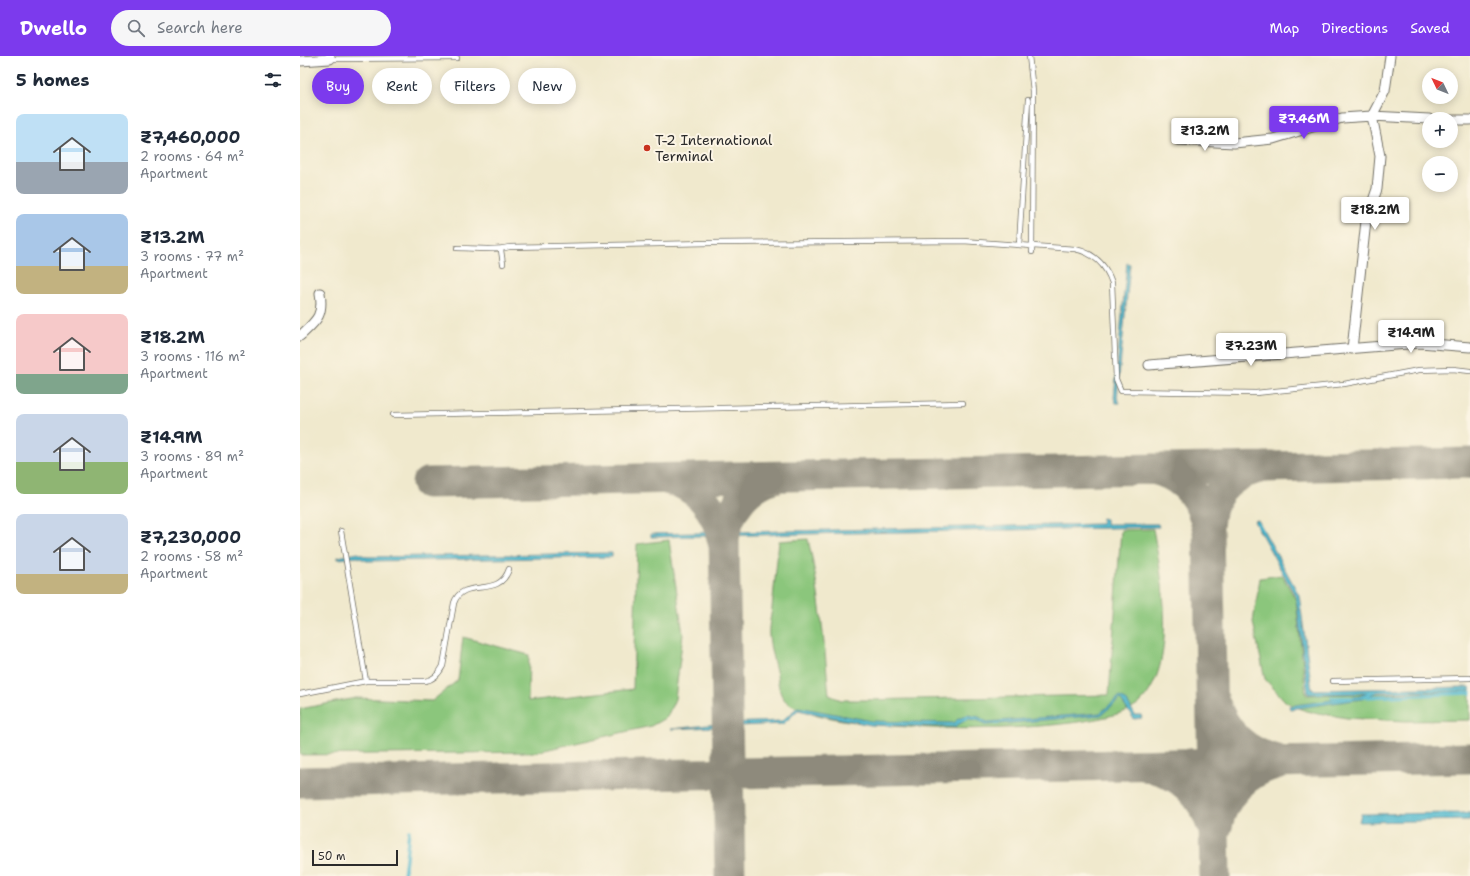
<!DOCTYPE html>
<meta charset="utf-8">
<style>
body{margin:0;font-family:"Shantell Sans",sans-serif;background:#f6f6f7;color:#1f2937;height:100vh;display:flex;flex-direction:column;font-size:15px;white-space:nowrap}
*{box-sizing:border-box;margin:0}
p{font-size:13px;color:#747a83}
.icon{flex:none;width:22px;height:22px;fill:none;stroke:currentColor;stroke-width:2;stroke-linecap:round;stroke-linejoin:round}
.map{position:relative;flex:1;overflow:hidden}
.side{display:flex;flex-direction:column;background:#fff;width:300px}
.side>*{flex:none}
.guide{position:absolute;left:12px;top:12px;width:380px;height:36px;display:flex;gap:8px}
.needle{width:26px;rotate:313deg}
.fabs{position:absolute;left:1122px;top:12px;display:grid;gap:8px}
.fabs a{display:grid;place-items:center;width:36px;height:36px;border-radius:50%;background:#fff;box-shadow:0 2px 10px #0003;font-size:20px}
.scale{position:absolute;left:12px;bottom:10px;width:86px;box-sizing:border-box;padding-left:4px;border:2px solid #2b2b2b;border-top:0;font-size:11px;line-height:14px;white-space:nowrap;color:#2b2b2b;-webkit-text-stroke:3px #fcf5e5;paint-order:stroke}
.price{position:absolute;translate:-50% -34px;padding:0 9px;border-radius:4px;background:#fff;color:#222;font-size:13px;line-height:26px;filter:drop-shadow(0 1px 2px #0008)}
.price::after{content:'';position:absolute;left:50%;top:24px;width:12px;height:9px;margin-left:-6px;background:inherit;clip-path:polygon(0 0,100% 0,50% 100%)}
.price.on{background:#7c3aed;color:#fff}
ul{padding:0;list-style:none}
li{display:flex;align-items:center;gap:12px;height:100px;padding:0 16px}
li span{display:grid;place-items:center;flex:none;width:112px;height:80px;border-radius:8px;color:#555}
li>.icon{margin-inline-start:auto}
span .icon{width:48px;height:48px;fill:#fffc;stroke-width:1}
li b{font-size:17px}
h2{display:flex;justify-content:space-between;align-items:center;height:48px;padding:0 16px;font-size:17px}
.tag{padding:0 14px;border-radius:18px;background:#fff;box-shadow:0 2px 10px #0003;font-size:14px;line-height:36px}
.tag.on{background:#7c3aed;color:#fff}
header{display:flex;align-items:center;gap:24px;box-sizing:border-box;height:56px;padding:0 20px;background:#7c3aed;color:#fff}
header strong{font-size:19px}
nav{display:flex;gap:22px;margin-inline-start:auto;font-size:14px}
.search{width:280px;height:36px;background:#f6f6f7;display:flex;align-items:center;gap:10px;box-sizing:border-box;padding:0 14px;border-radius:22px;color:#747a83;font-size:15px}
main{display:flex;flex:1;min-height:0}
.map>svg:first-child{display:block}
.green{fill:#8bc67b;stroke:#5b7853}
.water{fill:#50b8ce;stroke:#3e727c}
.lines{fill:none;stroke-linecap:round;stroke-linejoin:round}
.stream{stroke:#50b8ce;stroke-width:3.5}
.taxiway{stroke:#8e8a7c;stroke-width:31}
.lane-casing{stroke:#706e64;stroke-width:6}
.street-casing{stroke:#706e64;stroke-width:11}
.lane{stroke:#fff;stroke-width:4.5}
.street{stroke:#fff;stroke-width:9}
.poi-dot{fill:#c8321e;stroke:#fcf5e5;stroke-width:1.5}
.labels{text-anchor:middle;dominant-baseline:central;stroke-width:4;stroke-linejoin:round;paint-order:stroke}
.poi-label{font-size:14px;fill:#2b2b2b;stroke:#fcf5e5;text-anchor:start}
</style>
<header>
<strong>Dwello</strong>
<div class="search"><svg class="icon" aria-label="search" viewBox="0 0 24 24"><circle cx="10" cy="10" r="6"/><path d="M15 15l6 6"/></svg>Search here</div>
<nav><a>Map</a><a>Directions</a><a>Saved</a></nav>
</header>
<main>
<section class="side">
<h2>5 homes<svg class="icon" aria-label="filters" viewBox="0 0 24 24"><path d="M4 7h16M4 17h16"/><circle cx="9" cy="7" r="2"/><circle cx="15" cy="17" r="2"/></svg></h2>
<ul>
<li><span style="background:linear-gradient(#bfe0f5 60%,#9aa5b1 0)"><svg class="icon" aria-label="home" viewBox="0 0 24 24"><path d="M3 11l9-7 9 7M6 9v11h12V9"/></svg></span><div><b>₹7,460,000</b><p>2 rooms · 64 m²</p><p>Apartment</p></div></li>
<li><span style="background:linear-gradient(#a9c7e8 65%,#c2b280 0)"><svg class="icon" aria-label="home" viewBox="0 0 24 24"><path d="M3 11l9-7 9 7M6 9v11h12V9"/></svg></span><div><b>₹13.2M</b><p>3 rooms · 77 m²</p><p>Apartment</p></div></li>
<li><span style="background:linear-gradient(#f6c9c9 75%,#7fa58c 0)"><svg class="icon" aria-label="home" viewBox="0 0 24 24"><path d="M3 11l9-7 9 7M6 9v11h12V9"/></svg></span><div><b>₹18.2M</b><p>3 rooms · 116 m²</p><p>Apartment</p></div></li>
<li><span style="background:linear-gradient(#c9d6e8 60%,#8fb573 0)"><svg class="icon" aria-label="home" viewBox="0 0 24 24"><path d="M3 11l9-7 9 7M6 9v11h12V9"/></svg></span><div><b>₹14.9M</b><p>3 rooms · 89 m²</p><p>Apartment</p></div></li>
<li><span style="background:linear-gradient(#c9d6e8 75%,#c2b280 0)"><svg class="icon" aria-label="home" viewBox="0 0 24 24"><path d="M3 11l9-7 9 7M6 9v11h12V9"/></svg></span><div><b>₹7,230,000</b><p>2 rooms · 58 m²</p><p>Apartment</p></div></li>
</ul>
</section>
<div class="map">
<svg width="1170" height="820" viewBox="0 0 1170 820">
<rect width="100%" height="100%" fill="#fcf5e5"/>
<filter id="ink" filterUnits="userSpaceOnUse"><feTurbulence type="fractalNoise" baseFrequency=".025" numOctaves="2"/><feDisplacementMap in="SourceGraphic" scale="8" xChannelSelector="R" yChannelSelector="G"/><feConvolveMatrix kernelMatrix="1 2 1 2 8 2 1 2 1" color-interpolation-filters="sRGB"/></filter>
<filter id="wash" filterUnits="userSpaceOnUse"><feTurbulence type="fractalNoise" baseFrequency=".012" numOctaves="4" result="noise"/><feDisplacementMap in="SourceGraphic" scale="16" xChannelSelector="R" yChannelSelector="G"/><feGaussianBlur stdDeviation="0.9" result="paint"/><feColorMatrix in="noise" values="0 0 0 0 0 0 0 0 0 0 0 0 0 0 0 0 0 1.4 0 .05"/><feComposite in="paint" operator="in"/></filter>
<g filter="url(#wash)">
<rect width="100%" height="100%" fill="#f0e9cd"/>
<!-- green -->
<path class="green" d="M 853,473 C 862,521 879,608 840,647 C 805,682 511,682 483,642 C 479,636 478,626 477,619 C 474,606 470,593 469,580 C 468,571 471,561 472,552 C 474,530 477,507 479,485 L 508,483 C 520,535 524,587 529,639 L 541,644 L 563,644 L 809,639 L 821,474 Z
M 369,484 L 383,578 L 375,643 L 367,661 L 351,670 L 236,696 L 0,699 L 0,653 L 56,642 L 132,645 L 158,624 L 163,581 L 229,599 L 228,645 L 333,633 L 337,488 Z
M 982,519 L 996,544 L 1006,639 L 1170,636 L 1170,664 L 1106,665 L 1047,662 L 1006,655 L 986,646 L 965,623 L 958,590 L 953,566 L 960,522 Z"/>
<!-- water -->
<path class="water" d="M 827,207 L 830,208 L 817,342 L 820,347 L 816,347 L 814,342 Z
M 802,462 L 806,463 L 806,468 L 858,468 L 859,471 L 351,481 L 351,478 L 801,468 Z
M 958,464 L 999,539 L 1012,634 L 1170,631 L 1170,635 L 1077,636 L 1062,643 L 990,653 L 989,650 L 1060,640 L 1067,637 L 1008,638 L 996,541 L 954,465 Z
M 58,497 L 67,501 L 312,497 L 312,501 L 67,505 L 58,501 L 38,503 L 38,501 Z
M 819,641 L 826,644 L 835,659 L 841,659 L 842,662 L 834,663 L 820,643 L 801,659 L 687,669 L 677,664 L 668,663 L 654,671 L 571,669 L 498,654 L 483,668 L 371,673 L 426,667 L 482,665 L 498,651 L 572,665 L 654,667 L 658,663 L 668,659 L 679,661 L 687,666 L 800,657 Z
M 1170,757 L 1170,764 L 1059,766 L 1061,758 Z"/>
<g class="lines">
<!-- stream -->
<path class="stream" d="M 1063,641 L 1170,637
M 1032,642 L 1051,642
M 104,820 L 109,775"/>
<!-- taxiway -->
<path class="taxiway" d="M 853,413 C 885,420 902,444 908,474
M 366,423 C 399,429 417,455 423,486 L 423,482
M 127,427 L 964,411
M 914,645 C 924,675 945,697 977,704
M 849,711 C 880,717 903,740 912,770
M 0,726 L 1170,702
M 917,770 C 923,739 946,716 976,708
M 430,820 L 424,483 C 428,453 448,428 478,421
M 915,820 L 908,471 C 910,437 932,417 964,411 L 1170,407"/>
</g>
</g>
<g filter="url(#ink)">
<g class="lines">
<!-- lane casing -->
<g class="lane-casing">
<path id="lane" d="M 729,0 L 733,35 L 732,196
M 30,3 L 157,2
M 719,189 L 728,44
M 157,192 C 172,192 196,195 209,191 L 411,187 L 663,185 L 775,193 C 794,197 806,209 812,227 L 816,323 L 821,335 L 956,337 L 1044,328 L 1119,314 L 1153,313 L 1170,315
M 201,194 L 203,208
M 93,359 L 663,347
M 41,475 L 66,625
M 1033,625 L 1170,622
M 0,638 L 66,625 L 125,625 C 133,624 139,618 143,610 L 154,547 C 163,520 199,544 209,513"/>
</g>
<!-- street casing -->
<g class="street-casing">
<path id="street" d="M 0,5 L 30,3 L 30,0
M 1151,64 L 1170,64
M 878,84 L 934,87 L 973,83 L 1042,62 L 1072,60 L 1129,63
M 0,280 C 16,265 24,260 20,237
M 1052,293 L 1066,165 L 1077,133 L 1080,100 L 1072,60 L 1085,35 L 1090,0
M 849,309 L 1120,287 L 1170,291"/>
</g>
<!-- lane -->
<use href="#lane" class="lane"/>
<!-- street -->
<use href="#street" class="street"/>
</g>
</g>
<!-- markers -->
<circle class="poi-dot" cx="347" cy="92" r="4"/>
<g class="labels">
<!-- poi labels -->
<g class="poi-label">
<text x="355" y="84">T-2 International<tspan x="355" dy="16">Terminal</tspan></text>
</g>
</g>
</svg>
<div class="fabs">
<a><svg class="needle" viewBox="-14 -14 28 28"><path d="M0-13l5 13h-10z" fill="#e53935"/><path d="M0 13l5-13h-10z" fill="#747a83"/></svg></a>
<a>+</a>
<a>−</a>
</div>
<div class="scale">50 m</div>
<b class="price on" style="left:1004px;top:84px">₹7.46M</b>
<b class="price" style="left:905px;top:96px">₹13.2M</b>
<b class="price" style="left:1075px;top:175px">₹18.2M</b>
<b class="price" style="left:1111px;top:298px">₹14.9M</b>
<b class="price" style="left:951px;top:311px">₹7.23M</b>
<div class="guide">
<a class="tag on">Buy</a>
<a class="tag">Rent</a>
<a class="tag">Filters</a>
<a class="tag">New</a>
</div>
</div>
</main>
